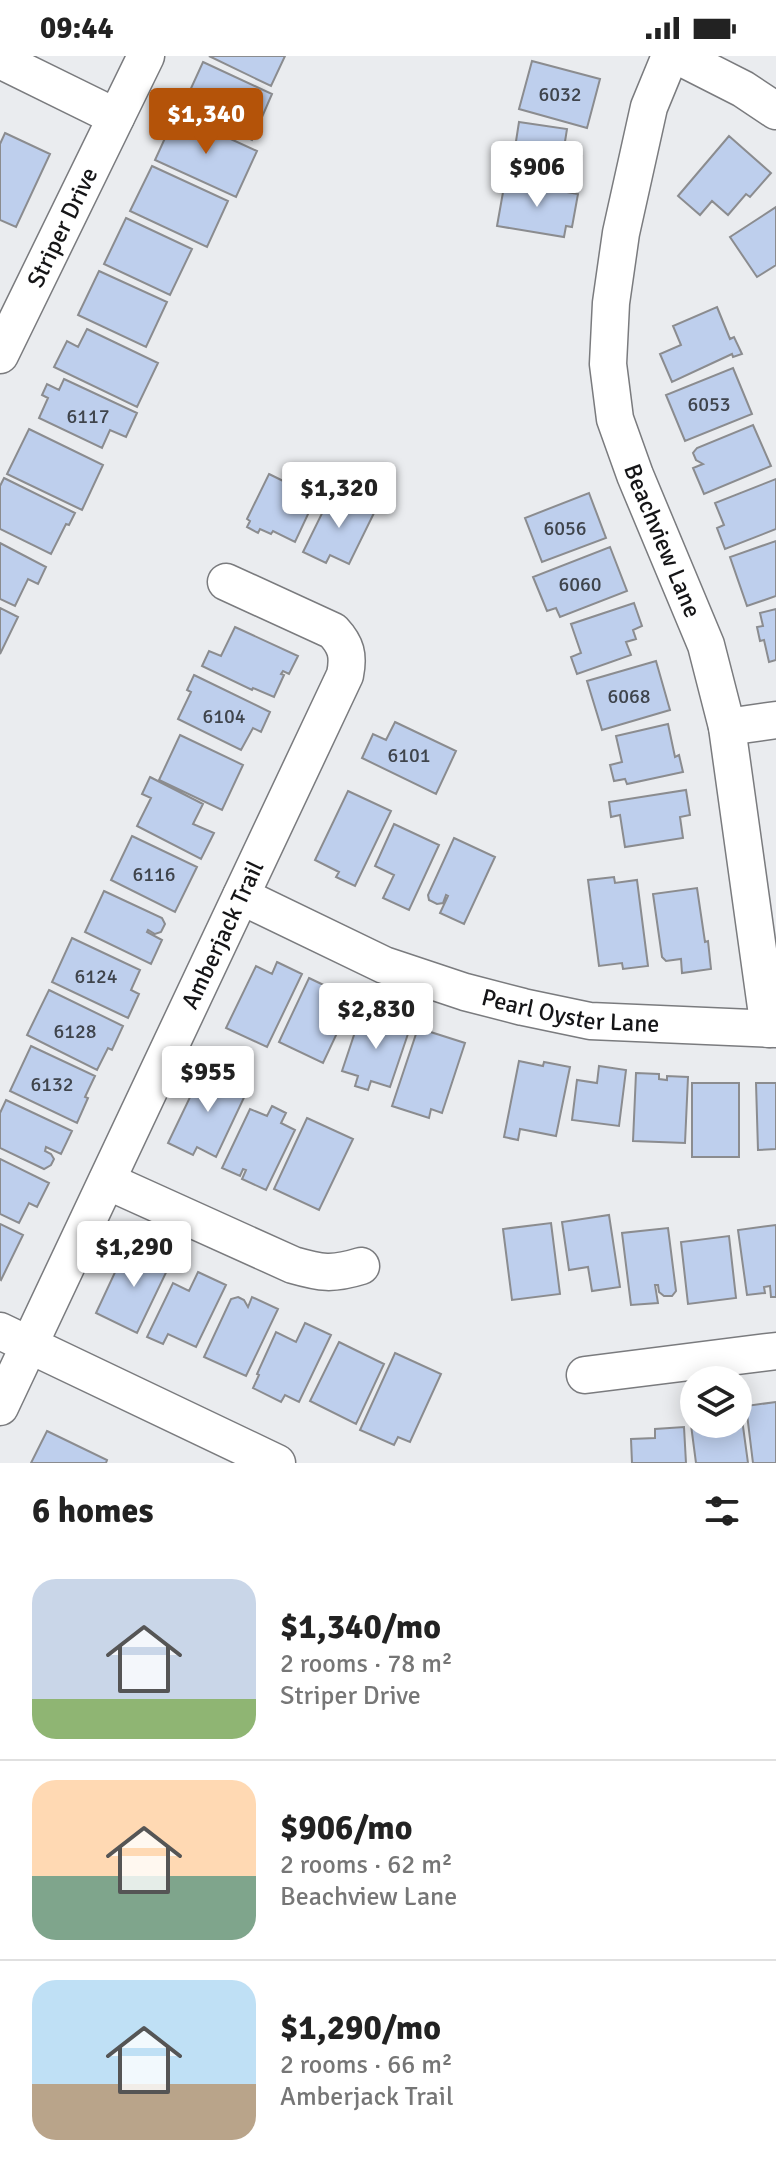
<!DOCTYPE html>
<meta charset="utf-8">
<style>
body{margin:0;font-family:Signika,sans-serif;background:#f6f6f6;color:#222;height:100vh;display:flex;flex-direction:column;font-size:30px;white-space:nowrap}
*{box-sizing:border-box;margin:0}
p{font-size:26px;color:#767676}
.icon{flex:none;width:44px;height:44px;fill:none;stroke:currentColor;stroke-width:2;stroke-linecap:round;stroke-linejoin:round}
.map{position:relative;height:1407px;overflow:hidden}
.details{display:flex;flex-direction:column;background:#fff;flex:1}
.details>*{flex:none}
.fabs{position:absolute;left:680px;top:1310px;display:grid;gap:16px}
.fabs a{display:grid;place-items:center;width:72px;height:72px;border-radius:50%;background:#fff;box-shadow:0 4px 20px #0003;font-size:40px}
.price{position:absolute;translate:-50% -68px;padding:0 18px;border-radius:8px;background:#fff;color:#222;font-size:26px;line-height:52px;filter:drop-shadow(0 2px 4px #0008)}
.price::after{content:'';position:absolute;left:50%;top:48px;width:24px;height:18px;margin-left:-12px;background:inherit;clip-path:polygon(0 0,100% 0,50% 100%)}
.price.on{background:#b45309;color:#fff}
ul{padding:0;list-style:none}
li{display:flex;align-items:center;gap:24px;height:200px;padding:0 32px}
li+li{border-top:2px solid #e0e0e0}
li span{display:grid;place-items:center;flex:none;width:224px;height:160px;border-radius:24px;color:#555}
li>.icon{margin-inline-start:auto}
span .icon{width:96px;height:96px;fill:#fffc;stroke-width:1}
li b{font-size:34px}
h2{display:flex;justify-content:space-between;align-items:center;height:96px;padding:0 32px;font-size:34px}
.status{display:flex;justify-content:space-between;align-items:center;height:56px;padding:0 40px;background:#fff;direction:ltr}
.status svg{height:22px;fill:currentColor}
.map>svg:first-child{display:block}
.building{fill:#becfed;stroke:#8b8c8f;stroke-width:2}
.lines{fill:none;stroke-linecap:round;stroke-linejoin:round}
.minor-casing{stroke:#7a7b7e;stroke-width:39}
.minor{stroke:#fff;stroke-width:36}
.labels{text-anchor:middle;dominant-baseline:central;stroke-width:6;stroke-linejoin:round;paint-order:stroke}
.number-label{font-size:20px;fill:#3f444c}
.street-label{font-size:24px;fill:#151517;stroke:#fff}
</style>
<div class="status"><b>09:44</b><svg viewBox="0 0 49 12"><path d="M0 12V9h3v3zM5 12V6h3v6zM10 12V3h3v9zM15 12V0h3v12zM26 1h20v11H26zM47 4h2v5h-2z"/></svg></div>
<div class="map">
<svg width="776" height="1407" viewBox="0 0 776 1407">
<rect width="100%" height="100%" fill="#eaecef"/>
<!-- building -->
<path class="building" d="M 209,0 L 285,0 L 271,30 Z
M 532,5 L 600,23 L 587,72 L 519,53 Z
M 203,6 L 272,38 L 252,84 L 182,52 Z
M 176,58 L 257,95 L 236,141 L 155,104 Z
M 519,66 L 567,73 L 563,98 L 582,100 L 579,126 L 555,123 L 556,118 L 512,111 Z
M 5,77 L 50,98 L 16,171 L 0,164 L 0,88 Z
M 729,80 L 771,117 L 750,141 L 746,138 L 728,159 L 712,145 L 700,159 L 678,140 Z
M 152,110 L 228,145 L 207,191 L 130,155 Z
M 505,125 L 578,138 L 572,171 L 566,170 L 564,181 L 497,170 Z
M 776,151 L 776,209 L 757,221 L 730,181 Z
M 126,162 L 192,193 L 170,239 L 104,208 Z
M 99,215 L 167,246 L 146,291 L 78,259 Z
M 717,251 L 730,283 L 734,281 L 742,298 L 733,301 L 732,298 L 672,326 L 660,298 L 681,289 L 673,270 Z
M 87,273 L 158,307 L 137,351 L 54,311 L 67,285 L 78,291 Z
M 733,312 L 752,358 L 685,385 L 666,339 Z
M 64,323 L 137,357 L 126,381 L 110,374 L 102,392 L 39,362 L 48,342 L 42,339 L 47,328 L 59,334 Z
M 753,369 L 771,410 L 704,438 L 693,412 L 703,408 L 696,404 L 693,397 L 697,392 Z
M 29,373 L 103,409 L 82,454 L 7,418 Z
M 269,418 L 316,441 L 295,486 L 273,475 L 271,478 L 260,473 L 258,477 L 247,471 L 250,465 L 247,463 Z
M 4,422 L 75,457 L 69,469 L 66,468 L 51,498 L 0,473 L 0,430 Z
M 776,423 L 776,473 L 725,493 L 717,472 L 724,469 L 715,447 Z
M 333,435 L 375,455 L 349,508 L 330,499 L 326,507 L 303,496 Z
M 589,437 L 606,482 L 542,506 L 525,462 Z
M 776,485 L 776,540 L 747,550 L 730,501 Z
M 0,487 L 46,511 L 38,528 L 28,523 L 15,550 L 0,543 Z
M 610,491 L 627,535 L 560,561 L 556,552 L 547,555 L 533,521 Z
M 634,547 L 642,570 L 633,574 L 636,583 L 626,586 L 631,599 L 577,618 L 571,601 L 581,597 L 571,568 Z
M 0,552 L 18,561 L 0,598 Z
M 776,553 L 776,604 L 769,606 L 764,584 L 760,585 L 757,571 L 763,570 L 760,557 Z
M 235,571 L 298,600 L 289,618 L 283,615 L 281,618 L 284,619 L 274,641 L 253,632 L 252,634 L 202,610 L 209,595 L 221,600 Z
M 656,605 L 670,654 L 602,674 L 587,625 Z
M 194,619 L 270,656 L 261,676 L 253,672 L 241,694 L 178,663 L 191,636 L 187,634 Z
M 395,666 L 456,695 L 436,738 L 362,702 L 373,678 L 386,684 Z
M 668,668 L 675,701 L 679,699 L 683,716 L 627,728 L 625,723 L 614,725 L 610,709 L 622,706 L 616,680 Z
M 180,679 L 243,709 L 222,754 L 159,724 Z
M 150,721 L 203,748 L 193,768 L 214,777 L 201,803 L 137,770 L 151,742 L 142,738 Z
M 686,734 L 690,759 L 680,761 L 683,782 L 625,791 L 620,759 L 611,761 L 609,746 Z
M 348,735 L 391,755 L 355,830 L 336,821 L 339,816 L 315,804 Z
M 394,768 L 439,789 L 409,854 L 383,842 L 394,819 L 375,810 Z
M 132,780 L 197,811 L 175,856 L 111,824 Z
M 454,782 L 495,801 L 464,868 L 440,857 L 448,840 L 446,839 L 443,847 L 437,848 L 429,844 L 428,839 Z
M 614,821 L 615,827 L 637,824 L 648,910 L 623,913 L 622,907 L 599,910 L 588,824 Z
M 697,832 L 705,886 L 708,885 L 711,913 L 682,917 L 681,903 L 666,905 L 662,901 L 653,838 Z
M 104,835 L 162,862 L 165,868 L 161,876 L 155,878 L 148,874 L 147,876 L 162,884 L 151,908 L 85,876 Z
M 72,882 L 140,914 L 131,934 L 139,938 L 128,962 L 52,926 Z
M 277,906 L 302,918 L 267,991 L 226,972 L 256,910 L 272,918 Z
M 309,922 L 353,943 L 323,1007 L 279,986 Z
M 49,934 L 123,970 L 112,994 L 108,992 L 97,1014 L 27,979 Z
M 361,958 L 385,967 L 387,961 L 411,969 L 390,1031 L 371,1025 L 368,1034 L 355,1030 L 358,1020 L 342,1015 Z
M 418,972 L 465,987 L 442,1057 L 431,1053 L 429,1062 L 392,1050 Z
M 31,990 L 95,1020 L 85,1041 L 88,1042 L 77,1067 L 10,1035 Z
M 519,1005 L 543,1010 L 544,1006 L 570,1011 L 556,1080 L 520,1073 L 518,1084 L 504,1081 Z
M 599,1010 L 626,1014 L 619,1070 L 572,1064 L 577,1024 L 597,1027 Z
M 204,1012 L 248,1033 L 216,1101 L 197,1091 L 193,1099 L 168,1087 Z
M 636,1017 L 659,1018 L 659,1023 L 667,1024 L 667,1020 L 688,1021 L 685,1087 L 633,1085 Z
M 692,1027 L 739,1027 L 739,1101 L 692,1101 Z
M 756,1027 L 776,1027 L 776,1093 L 758,1094 Z
M 6,1044 L 72,1075 L 61,1098 L 46,1091 L 45,1095 L 51,1098 L 54,1103 L 51,1109 L 44,1113 L 0,1092 L 0,1057 Z
M 272,1050 L 286,1057 L 281,1067 L 295,1074 L 266,1134 L 242,1123 L 246,1114 L 243,1113 L 240,1120 L 222,1112 L 250,1053 L 267,1060 Z
M 307,1062 L 353,1083 L 319,1154 L 274,1133 Z
M 0,1103 L 49,1127 L 37,1151 L 29,1147 L 19,1167 L 0,1158 Z
M 609,1159 L 620,1231 L 592,1235 L 588,1211 L 569,1214 L 562,1166 Z
M 551,1167 L 560,1238 L 512,1244 L 503,1173 Z
M 0,1168 L 23,1179 L 1,1224 L 0,1223 Z
M 776,1169 L 776,1241 L 771,1241 L 770,1230 L 764,1231 L 765,1237 L 747,1239 L 738,1174 Z
M 668,1172 L 676,1235 L 672,1240 L 664,1240 L 659,1236 L 658,1229 L 655,1229 L 658,1247 L 631,1249 L 622,1177 Z
M 729,1180 L 736,1242 L 688,1248 L 681,1186 Z
M 147,1192 L 172,1204 L 137,1277 L 96,1257 L 124,1197 L 141,1205 Z
M 198,1216 L 226,1229 L 196,1291 L 168,1278 L 163,1288 L 147,1281 L 173,1227 L 189,1235 Z
M 238,1241 L 244,1244 L 248,1251 L 252,1241 L 278,1253 L 246,1320 L 204,1301 L 231,1243 Z
M 305,1267 L 331,1279 L 299,1346 L 285,1339 L 281,1346 L 253,1332 L 259,1319 L 257,1318 L 276,1276 L 296,1286 Z
M 339,1286 L 384,1308 L 356,1368 L 310,1345 Z
M 395,1297 L 441,1318 L 410,1386 L 398,1381 L 394,1389 L 360,1374 Z
M 776,1346 L 776,1407 L 753,1407 L 746,1350 Z
M 738,1363 L 742,1363 L 748,1407 L 696,1407 L 691,1369 L 738,1368 Z
M 684,1371 L 686,1407 L 632,1407 L 631,1383 L 655,1382 L 655,1373 Z
M 47,1375 L 107,1404 L 106,1407 L 31,1407 Z"/>
<g class="lines">
<!-- minor casing -->
<g class="minor-casing">
<g id="minor">
<path id="s1" d="M 670,0 L 649,51 L 621,177 L 611,247 L 608,308 L 615,363 L 635,419 L 706,589 L 727,671 L 769,973"/>
<path d="M 678,0 L 743,33 L 776,55"/>
<path d="M 0,4 L 116,61"/>
<path id="s2" d="M 0,299 L 146,0"/>
<path d="M 727,671 L 776,664"/>
<path id="s3" d="M 241,840 L 384,909 L 465,936 L 523,951 L 590,965 L 776,973"/>
<path d="M 107,1125 L 293,1209 C 321,1217 332,1219 361,1210"/>
<path d="M 0,1275 L 277,1407"/>
<path d="M 585,1319 L 776,1295"/>
<path id="s4" d="M 0,1351 L 345,619 C 349,599 346,589 333,575 L 226,526"/>
</g>
</g>
<!-- minor -->
<use href="#minor" class="minor"/>
</g>
<g class="labels">
<!-- number labels -->
<g class="number-label">
<text x="560" y="38">6032</text>
<text x="709" y="348">6053</text>
<text x="88" y="360">6117</text>
<text x="565" y="472">6056</text>
<text x="580" y="528">6060</text>
<text x="629" y="640">6068</text>
<text x="224" y="660">6104</text>
<text x="409" y="699">6101</text>
<text x="154" y="818">6116</text>
<text x="96" y="920">6124</text>
<text x="75" y="975">6128</text>
<text x="52" y="1028">6132</text>
</g>
<!-- street labels -->
<g class="street-label">
<text stroke="none"><textPath href="#s2" startOffset="142">Striper Drive</textPath></text>
<text stroke="none"><textPath href="#s1" startOffset="502">Beachview Lane</textPath></text>
<text stroke="none"><textPath href="#s4" startOffset="522">Amberjack Trail</textPath></text>
<text stroke="none"><textPath href="#s3" startOffset="352">Pearl Oyster Lane</textPath></text>
</g>
</g>
</svg>
<div class="fabs">
<a><svg class="icon" aria-label="layers" viewBox="0 0 24 24"><path d="M12 4l9 5-9 5-9-5zM3 14l9 5 9-5"/></svg></a>
</div>
<b class="price on" style="left:206px;top:100px">$1,340</b>
<b class="price" style="left:537px;top:153px">$906</b>
<b class="price" style="left:339px;top:474px">$1,320</b>
<b class="price" style="left:376px;top:995px">$2,830</b>
<b class="price" style="left:208px;top:1058px">$955</b>
<b class="price" style="left:134px;top:1233px">$1,290</b>
</div>
<section class="details">
<h2>6 homes<svg class="icon" aria-label="filters" viewBox="0 0 24 24"><path d="M4 7h16M4 17h16"/><circle cx="9" cy="7" r="2"/><circle cx="15" cy="17" r="2"/></svg></h2>
<ul>
<li><span style="background:linear-gradient(#c9d6e8 75%,#8fb573 0)"><svg class="icon" aria-label="home" viewBox="0 0 24 24"><path d="M3 11l9-7 9 7M6 9v11h12V9"/></svg></span><div><b>$1,340/mo</b><p>2 rooms · 78 m²</p><p>Striper Drive</p></div></li>
<li><span style="background:linear-gradient(#ffd9b3 60%,#7fa58c 0)"><svg class="icon" aria-label="home" viewBox="0 0 24 24"><path d="M3 11l9-7 9 7M6 9v11h12V9"/></svg></span><div><b>$906/mo</b><p>2 rooms · 62 m²</p><p>Beachview Lane</p></div></li>
<li><span style="background:linear-gradient(#bfe0f5 65%,#b9a48a 0)"><svg class="icon" aria-label="home" viewBox="0 0 24 24"><path d="M3 11l9-7 9 7M6 9v11h12V9"/></svg></span><div><b>$1,290/mo</b><p>2 rooms · 66 m²</p><p>Amberjack Trail</p></div></li>
</ul>
</section>
